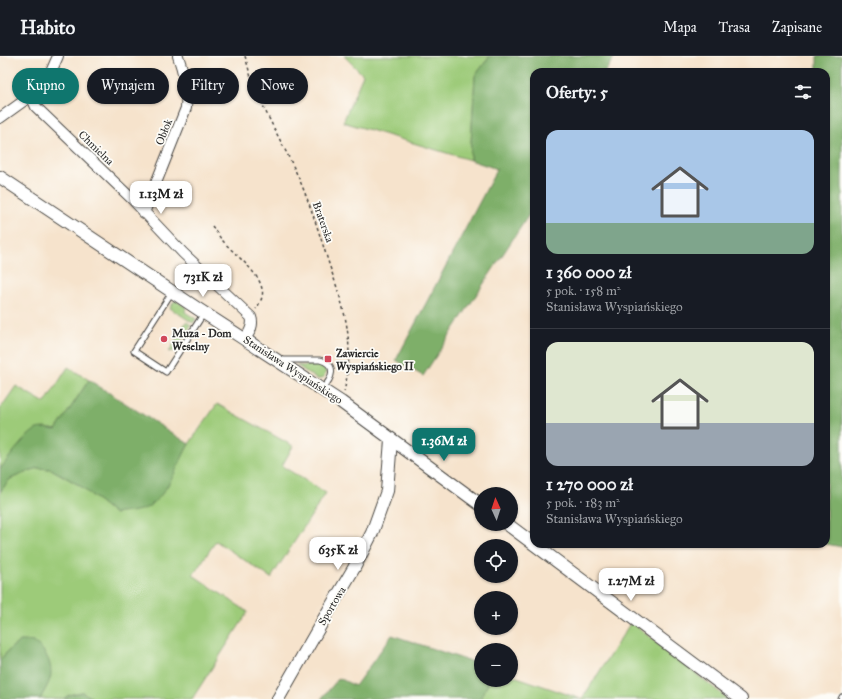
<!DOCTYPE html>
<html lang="pl">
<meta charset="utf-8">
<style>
body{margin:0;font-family:"IM FELL Great Primer",serif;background:#242831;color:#f1f3f6;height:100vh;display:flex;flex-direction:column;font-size:15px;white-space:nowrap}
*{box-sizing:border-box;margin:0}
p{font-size:13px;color:#9ea1a6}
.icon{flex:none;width:22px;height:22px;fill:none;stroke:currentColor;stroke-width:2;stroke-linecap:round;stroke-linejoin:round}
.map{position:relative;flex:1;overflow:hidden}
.details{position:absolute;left:530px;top:12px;width:300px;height:480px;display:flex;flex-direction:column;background:#171b24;border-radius:12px;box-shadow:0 1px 3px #0004}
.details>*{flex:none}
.guide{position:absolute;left:12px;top:12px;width:380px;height:36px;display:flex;gap:8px}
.needle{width:26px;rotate:357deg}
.buttons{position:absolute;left:474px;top:431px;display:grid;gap:8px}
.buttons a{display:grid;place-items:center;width:44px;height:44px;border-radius:50%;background:#171b24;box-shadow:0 1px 3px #0004;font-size:20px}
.price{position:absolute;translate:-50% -34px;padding:0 9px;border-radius:8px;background:#fff;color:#222;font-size:13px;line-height:26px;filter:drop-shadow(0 1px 2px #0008)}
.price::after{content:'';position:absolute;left:50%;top:24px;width:12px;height:9px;margin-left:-6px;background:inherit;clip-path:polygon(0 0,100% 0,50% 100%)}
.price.on{background:#0f766e;color:#fff}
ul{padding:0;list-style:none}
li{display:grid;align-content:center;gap:8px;height:212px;padding:0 16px}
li+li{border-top:1px solid #363941}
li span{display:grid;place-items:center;height:124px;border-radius:12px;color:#555}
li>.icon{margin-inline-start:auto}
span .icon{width:72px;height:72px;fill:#fffc;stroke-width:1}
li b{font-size:17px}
h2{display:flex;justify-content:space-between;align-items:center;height:48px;padding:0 16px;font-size:17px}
.pill{padding:0 14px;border-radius:18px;background:#171b24;box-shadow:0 1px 3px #0004;font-size:14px;line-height:36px}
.pill.on{background:#0f766e;color:#fff}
header{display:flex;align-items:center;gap:24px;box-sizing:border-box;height:56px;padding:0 20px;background:#171b24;border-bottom:1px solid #363941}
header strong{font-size:19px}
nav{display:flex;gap:22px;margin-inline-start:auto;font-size:14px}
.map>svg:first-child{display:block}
.green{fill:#9dcb79;stroke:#647b52}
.forest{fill:#7eaf69;stroke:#546d4a}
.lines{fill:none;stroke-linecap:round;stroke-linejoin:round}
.service-casing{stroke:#494743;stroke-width:7}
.minor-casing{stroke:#494743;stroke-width:12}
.tertiary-casing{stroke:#494743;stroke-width:14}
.path{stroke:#494743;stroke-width:1.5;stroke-dasharray:3 3;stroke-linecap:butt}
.service{stroke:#fff;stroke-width:5}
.minor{stroke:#fff;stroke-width:10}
.tertiary{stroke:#fff;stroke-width:12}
.poi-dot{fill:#d1495b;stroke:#fdfcf7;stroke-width:1.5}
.labels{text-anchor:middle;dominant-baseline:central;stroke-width:3.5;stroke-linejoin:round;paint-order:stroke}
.street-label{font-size:11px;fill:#2b2b2b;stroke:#fdfcf7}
.poi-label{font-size:11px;font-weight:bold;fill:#2b2b2b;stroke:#fdfcf7;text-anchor:start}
</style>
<header>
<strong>Habito</strong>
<nav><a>Mapa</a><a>Trasa</a><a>Zapisane</a></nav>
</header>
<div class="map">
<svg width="842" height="643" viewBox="0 0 842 643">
<rect width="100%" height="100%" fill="#fdfcf7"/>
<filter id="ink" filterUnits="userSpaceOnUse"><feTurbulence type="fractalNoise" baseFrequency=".025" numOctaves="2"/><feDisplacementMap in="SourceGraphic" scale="8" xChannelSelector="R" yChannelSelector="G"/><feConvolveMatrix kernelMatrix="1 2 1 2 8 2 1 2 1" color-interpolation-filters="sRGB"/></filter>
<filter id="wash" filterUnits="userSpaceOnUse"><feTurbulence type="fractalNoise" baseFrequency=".012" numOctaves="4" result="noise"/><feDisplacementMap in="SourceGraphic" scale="16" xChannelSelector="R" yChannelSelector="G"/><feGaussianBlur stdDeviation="0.9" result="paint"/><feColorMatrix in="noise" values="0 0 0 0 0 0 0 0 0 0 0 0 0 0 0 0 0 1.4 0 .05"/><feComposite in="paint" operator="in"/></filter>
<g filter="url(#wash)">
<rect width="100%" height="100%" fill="#f6e3cc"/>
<!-- green -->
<path class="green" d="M 344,0 L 490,0 L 475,20 L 470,104 L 343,66 L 363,19 Z
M 175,244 L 186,251 L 185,256 L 196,263 L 193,267 L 170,252 Z
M 186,266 L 191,269 L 175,295 L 169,296 Z
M 320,308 L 324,311 L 326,315 L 324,321 L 322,323 L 317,323 L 296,309 L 305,310 Z
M 68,311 L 89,324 L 56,374 L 45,372 L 27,381 L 0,413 L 0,353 L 16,330 L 45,347 Z
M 217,348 L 293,390 L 282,410 L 326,437 L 271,522 L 216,485 L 193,519 L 248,556 L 192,643 L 94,643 L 82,636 L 69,639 L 63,643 L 40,643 L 44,634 L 11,592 L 0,604 L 0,436 L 10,423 L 37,412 L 51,413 L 79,429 L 115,458 L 179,406 L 189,388 Z
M 631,566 L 728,643 L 582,643 Z
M 511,619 L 581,643 L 480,643 L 490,624 L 511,624 Z"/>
<!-- forest -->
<path class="forest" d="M 490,0 L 615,0 L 605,16 L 534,16 L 534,151 L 423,320 L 396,304 L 497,113 L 470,104 L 475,20 Z
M 817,0 L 842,0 L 842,491 L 826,488 L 826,16 L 817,16 Z
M 89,324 L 189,388 C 178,408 167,441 146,452 C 138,456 124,456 115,458 L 79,429 L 51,413 L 37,412 L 10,423 L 0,436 L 0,413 C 9,402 26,378 37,373 C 43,371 50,373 56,374 Z
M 392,579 L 481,609 L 481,624 L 490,624 L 480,643 L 321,643 L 339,622 L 355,630 Z
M 20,585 C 24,585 29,585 33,586 C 45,592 54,610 50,623 C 48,630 43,637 40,643 L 0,643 L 0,604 L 11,592 Z
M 82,636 L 94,643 L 63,643 L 69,639 Z"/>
</g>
<g filter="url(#ink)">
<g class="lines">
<!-- service casing -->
<g class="service-casing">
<path id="service" d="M 172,236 L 134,295 L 166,316 L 204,257
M 283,304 L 320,304 C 338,309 332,323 322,333
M 841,643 L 842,641"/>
</g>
<!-- minor casing -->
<g class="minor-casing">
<path id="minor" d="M 31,40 L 36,51 L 132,143 L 183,197 L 251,261 C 254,269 250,276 245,283
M 0,62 L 39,34 L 47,25 L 58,0
M 144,157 L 186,52 C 188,33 184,17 178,0"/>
</g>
<!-- tertiary casing -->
<g class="tertiary-casing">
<path id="tertiary" d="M 0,121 L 198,253 L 341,346 L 481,449
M 507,468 L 741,643
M 278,643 L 329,554 L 354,512 L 372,477 L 387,435 L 391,384"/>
</g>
<!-- path -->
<path class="path" d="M 245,0 C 248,10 250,20 254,29 C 267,62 286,93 300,125 C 312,153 321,183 330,211 C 346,257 355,287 344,336
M 212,170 C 216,175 219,181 223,185 C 234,198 259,216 262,233 C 264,240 260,247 256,253"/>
<!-- service -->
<use href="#service" class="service"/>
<!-- minor -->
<use href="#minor" class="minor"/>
<!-- tertiary -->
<use href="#tertiary" class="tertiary"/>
</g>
</g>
<!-- markers -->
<g class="poi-dot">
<circle cx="164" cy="283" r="4"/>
<rect x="324" y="299" width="8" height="8" rx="2"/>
</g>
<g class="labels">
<!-- street labels -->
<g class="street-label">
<text transform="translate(164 76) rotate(-68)">Obłok</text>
<text transform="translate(96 92) rotate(44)">Chmielna</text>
<text transform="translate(323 166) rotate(70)">Braterska</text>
<text transform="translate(293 314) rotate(33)">Stanisława Wyspiańskiego</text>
<text transform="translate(332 550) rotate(-59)">Sportowa</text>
</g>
<!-- poi labels -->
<g class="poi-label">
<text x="172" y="277">Muza - Dom<tspan x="172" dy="13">Weselny</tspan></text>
<text x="336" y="297">Zawiercie<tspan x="336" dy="13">Wyspiańskiego II</tspan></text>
</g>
</g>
</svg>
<div class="buttons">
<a><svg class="needle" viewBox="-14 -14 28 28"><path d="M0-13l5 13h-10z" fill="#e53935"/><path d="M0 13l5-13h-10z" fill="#9ea1a6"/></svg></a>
<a><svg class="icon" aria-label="locate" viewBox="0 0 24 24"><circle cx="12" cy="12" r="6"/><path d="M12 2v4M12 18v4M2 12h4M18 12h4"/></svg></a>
<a>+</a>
<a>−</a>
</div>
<b class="price" style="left:161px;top:159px">1.13M zł</b>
<b class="price" style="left:203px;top:242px">731K zł</b>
<b class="price on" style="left:444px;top:406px">1.36M zł</b>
<b class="price" style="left:338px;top:515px">635K zł</b>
<b class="price" style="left:631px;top:546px">1.27M zł</b>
<div class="guide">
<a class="pill on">Kupno</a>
<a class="pill">Wynajem</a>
<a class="pill">Filtry</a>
<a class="pill">Nowe</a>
</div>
<section class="details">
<h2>Oferty: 5<svg class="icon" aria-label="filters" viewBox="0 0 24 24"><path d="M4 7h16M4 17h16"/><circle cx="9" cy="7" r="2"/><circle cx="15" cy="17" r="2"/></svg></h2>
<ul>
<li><span style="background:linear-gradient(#a9c7e8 75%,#7fa58c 0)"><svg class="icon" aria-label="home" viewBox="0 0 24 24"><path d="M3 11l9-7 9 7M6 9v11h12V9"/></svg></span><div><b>1 360 000 zł</b><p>5 pok. · 158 m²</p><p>Stanisława Wyspiańskiego</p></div></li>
<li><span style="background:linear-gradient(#dfe7d0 65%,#9aa5b1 0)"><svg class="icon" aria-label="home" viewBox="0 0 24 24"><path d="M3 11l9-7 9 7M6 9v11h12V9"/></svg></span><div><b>1 270 000 zł</b><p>5 pok. · 183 m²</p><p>Stanisława Wyspiańskiego</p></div></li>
</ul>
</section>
</div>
